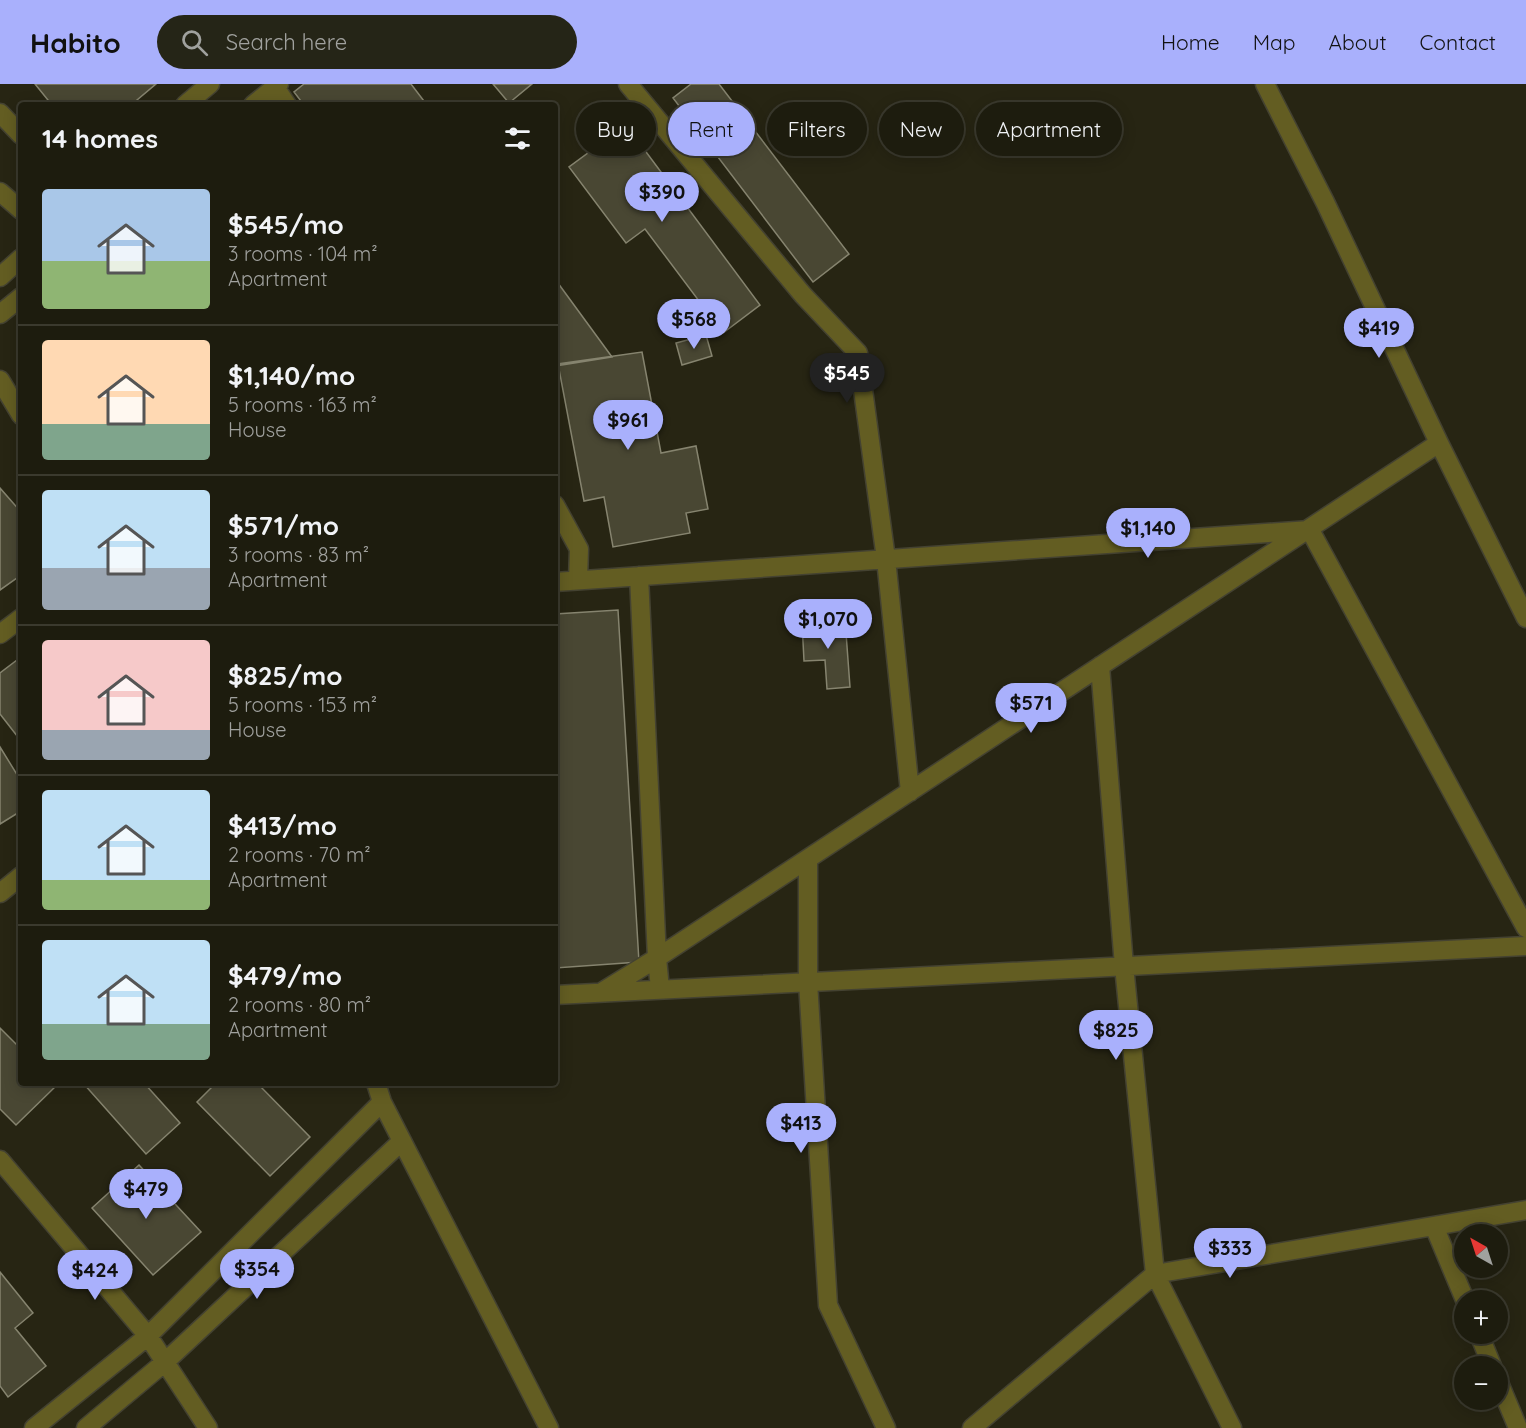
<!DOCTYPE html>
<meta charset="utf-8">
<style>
body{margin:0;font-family:Quicksand,sans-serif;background:#252517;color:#f1f3f6;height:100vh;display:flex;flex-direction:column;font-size:22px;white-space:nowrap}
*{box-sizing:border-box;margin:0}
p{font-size:20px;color:#a0a19e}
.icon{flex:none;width:33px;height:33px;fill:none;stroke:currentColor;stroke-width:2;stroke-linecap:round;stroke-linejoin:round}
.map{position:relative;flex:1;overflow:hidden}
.panel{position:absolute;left:18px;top:18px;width:540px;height:984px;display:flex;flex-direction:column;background:#1d1c0e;border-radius:6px;box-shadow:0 3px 15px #0003,0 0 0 2px #3b3a2e}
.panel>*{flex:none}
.top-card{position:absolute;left:576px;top:18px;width:570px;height:54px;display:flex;gap:12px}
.needle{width:39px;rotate:321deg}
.fabs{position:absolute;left:1454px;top:1140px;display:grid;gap:12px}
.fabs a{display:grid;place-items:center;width:54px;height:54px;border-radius:50%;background:#1d1c0e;box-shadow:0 3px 15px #0003,0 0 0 2px #3b3a2e;font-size:30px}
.price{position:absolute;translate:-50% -51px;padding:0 14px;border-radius:21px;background:#a9b0fc;color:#111;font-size:20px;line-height:39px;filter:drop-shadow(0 2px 3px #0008)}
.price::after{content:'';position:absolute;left:50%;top:36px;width:18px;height:14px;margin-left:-9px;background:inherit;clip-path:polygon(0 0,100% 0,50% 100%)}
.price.current{background:#222;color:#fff}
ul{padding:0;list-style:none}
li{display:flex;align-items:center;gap:18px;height:150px;padding:0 24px}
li+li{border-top:2px solid #3b3a2e}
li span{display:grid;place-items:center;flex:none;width:168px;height:120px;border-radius:6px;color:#555}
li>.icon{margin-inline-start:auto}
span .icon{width:72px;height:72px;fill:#fffc;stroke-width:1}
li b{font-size:26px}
h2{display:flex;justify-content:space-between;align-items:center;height:72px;padding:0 24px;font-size:26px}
.tag{padding:0 21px;border-radius:27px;background:#1d1c0e;box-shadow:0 3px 15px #0003,0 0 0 2px #3b3a2e;font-size:21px;line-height:54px}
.tag.current{background:#a9b0fc;color:#111}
header{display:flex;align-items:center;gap:36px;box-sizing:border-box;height:84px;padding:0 30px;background:#a9b0fc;color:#111}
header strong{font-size:28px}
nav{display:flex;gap:33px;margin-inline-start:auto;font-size:21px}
.search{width:420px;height:54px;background:#252517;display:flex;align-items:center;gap:15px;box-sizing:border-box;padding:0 21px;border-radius:33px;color:#a0a19e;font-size:22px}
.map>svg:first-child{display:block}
.building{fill:#494733;stroke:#86846f;stroke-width:1.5}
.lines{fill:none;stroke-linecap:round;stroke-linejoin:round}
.minor-casing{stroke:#444231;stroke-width:21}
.minor{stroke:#635d22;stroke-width:18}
</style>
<header>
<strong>Habito</strong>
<div class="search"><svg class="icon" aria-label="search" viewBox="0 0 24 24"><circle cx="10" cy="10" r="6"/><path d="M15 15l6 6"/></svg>Search here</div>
<nav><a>Home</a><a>Map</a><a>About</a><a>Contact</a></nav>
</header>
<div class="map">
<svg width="1526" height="1344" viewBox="0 0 1526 1344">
<rect width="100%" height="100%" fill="#272513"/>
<!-- building -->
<path class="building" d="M 35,0 L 156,0 L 131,21 L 52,21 Z
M 304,0 L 411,0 L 427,21 L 304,21 L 294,8 Z
M 493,0 L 532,0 L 509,19 Z
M 691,0 L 719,0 L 849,170 L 813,198 L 673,14 Z
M 626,41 L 760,221 L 723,249 L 645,145 L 626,159 L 569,83 Z
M 555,195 L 612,273 L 555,282 Z
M 706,251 L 712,272 L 682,281 L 676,259 Z
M 642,268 L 661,369 L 696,362 L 708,425 L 686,429 L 690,449 L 613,463 L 604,413 L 584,417 L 558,280 Z
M 0,404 L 21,428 L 21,491 L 0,506 Z
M 618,526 L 639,878 L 555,884 L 555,530 Z
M 845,535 L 850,603 L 827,605 L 825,576 L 804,577 L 802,538 Z
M 21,573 L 21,657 L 0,630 L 0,589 Z
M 0,663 L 21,697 L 21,727 L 0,740 Z
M 0,944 L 21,965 L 21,999 L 55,999 L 57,1001 L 16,1041 L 0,1025 Z
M 83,999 L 144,999 L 180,1039 L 146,1070 Z
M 216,999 L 257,999 L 310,1053 L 270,1092 L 197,1018 Z
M 139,1081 L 201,1148 L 153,1191 L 92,1124 Z
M 0,1188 L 33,1229 L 15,1244 L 46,1282 L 8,1313 L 0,1302 Z"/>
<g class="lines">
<!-- minor casing -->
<g class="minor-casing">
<path id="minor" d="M 628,0 L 803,211 L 858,269 L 886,475 L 910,708
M 1265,0 L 1325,118 L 1439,359 L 1526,534
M 275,3 L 287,21
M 185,21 L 210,0
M 253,21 L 279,0
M 0,29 L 21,51
M 0,108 L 21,126
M 0,193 L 21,174
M 0,230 L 21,213
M 0,296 L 21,331
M 555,421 L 579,465 L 578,496
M 639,492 L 657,874 L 660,905
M 555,498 L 1310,446 L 1526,844
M 0,550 L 21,534
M 1100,582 L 1124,882 L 1155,1190 L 1232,1344
M 808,775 L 808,898 L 828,1221 L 886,1344
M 0,809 L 21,792
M 602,908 L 657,874 L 1439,359
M 555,911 L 1526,862
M 376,999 L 382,1018 L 549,1344
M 0,1076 L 148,1252 L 208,1344
M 1434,1142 L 1465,1216
M 1479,1250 L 1492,1282
M 1497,1294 L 1518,1344
M 34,1344 L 148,1252 L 382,1018
M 86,1344 L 165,1278 L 402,1057
M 972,1344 L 1155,1190 L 1526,1126"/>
</g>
<!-- minor -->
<use href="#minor" class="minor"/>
</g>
</svg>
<div class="fabs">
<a><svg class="needle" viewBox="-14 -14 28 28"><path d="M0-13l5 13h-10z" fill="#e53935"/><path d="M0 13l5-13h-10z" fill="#a0a19e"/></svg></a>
<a>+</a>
<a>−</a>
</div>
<b class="price" style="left:662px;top:139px">$390</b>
<b class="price" style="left:694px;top:266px">$568</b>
<b class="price" style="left:1379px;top:275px">$419</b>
<b class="price current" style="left:847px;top:320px">$545</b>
<b class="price" style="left:628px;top:367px">$961</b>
<b class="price" style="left:1148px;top:475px">$1,140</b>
<b class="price" style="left:828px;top:566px">$1,070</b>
<b class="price" style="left:1031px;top:650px">$571</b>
<b class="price" style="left:1116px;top:977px">$825</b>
<b class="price" style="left:801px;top:1070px">$413</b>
<b class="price" style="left:146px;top:1136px">$479</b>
<b class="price" style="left:1230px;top:1195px">$333</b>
<b class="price" style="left:257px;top:1216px">$354</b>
<b class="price" style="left:95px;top:1217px">$424</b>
<div class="top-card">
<a class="tag">Buy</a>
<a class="tag current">Rent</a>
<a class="tag">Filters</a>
<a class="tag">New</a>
<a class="tag">Apartment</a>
</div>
<section class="panel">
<h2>14 homes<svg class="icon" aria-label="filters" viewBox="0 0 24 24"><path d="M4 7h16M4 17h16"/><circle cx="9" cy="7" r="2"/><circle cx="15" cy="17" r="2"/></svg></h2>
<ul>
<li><span style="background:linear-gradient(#a9c7e8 60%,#8fb573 0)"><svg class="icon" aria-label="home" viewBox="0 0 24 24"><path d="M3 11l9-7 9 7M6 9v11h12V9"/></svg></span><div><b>$545/mo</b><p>3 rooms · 104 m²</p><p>Apartment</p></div></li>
<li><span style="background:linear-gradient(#ffd9b3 70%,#7fa58c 0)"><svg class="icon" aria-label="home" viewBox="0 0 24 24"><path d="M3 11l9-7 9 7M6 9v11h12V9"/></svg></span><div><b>$1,140/mo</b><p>5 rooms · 163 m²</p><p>House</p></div></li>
<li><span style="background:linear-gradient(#bfe0f5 65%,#9aa5b1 0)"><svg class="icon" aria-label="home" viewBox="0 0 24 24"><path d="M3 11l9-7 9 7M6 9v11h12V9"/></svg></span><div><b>$571/mo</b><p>3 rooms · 83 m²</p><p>Apartment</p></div></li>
<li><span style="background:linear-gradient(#f6c9c9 75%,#9aa5b1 0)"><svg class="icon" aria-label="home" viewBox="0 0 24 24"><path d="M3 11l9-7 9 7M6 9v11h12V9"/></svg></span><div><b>$825/mo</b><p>5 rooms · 153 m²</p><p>House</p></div></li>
<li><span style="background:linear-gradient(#bfe0f5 75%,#8fb573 0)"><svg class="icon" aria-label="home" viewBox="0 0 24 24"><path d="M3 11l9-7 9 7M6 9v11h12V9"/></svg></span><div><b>$413/mo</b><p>2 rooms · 70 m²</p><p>Apartment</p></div></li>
<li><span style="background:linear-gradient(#bfe0f5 70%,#7fa58c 0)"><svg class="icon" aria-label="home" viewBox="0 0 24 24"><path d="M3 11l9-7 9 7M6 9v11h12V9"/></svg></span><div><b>$479/mo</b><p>2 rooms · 80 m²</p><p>Apartment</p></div></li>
</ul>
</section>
</div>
